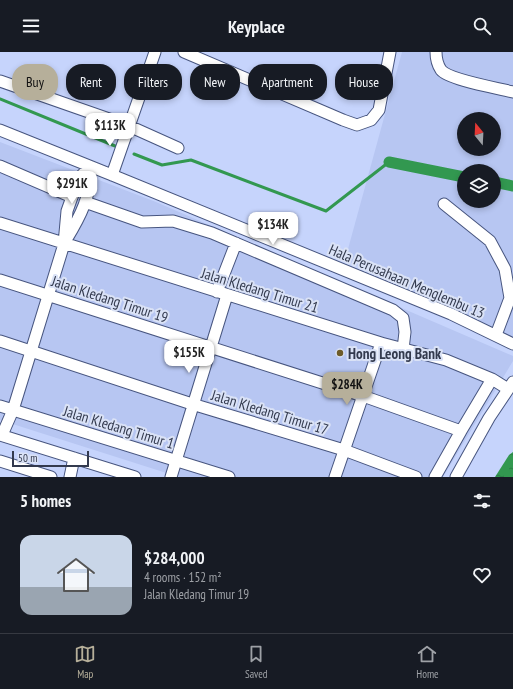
<!DOCTYPE html>
<meta charset="utf-8">
<style>
body{margin:0;font-family:"PT Sans Narrow",sans-serif;background:#242831;color:#f1f3f6;height:100vh;display:flex;flex-direction:column;font-size:15px;white-space:nowrap}
*{box-sizing:border-box;margin:0}
p{font-size:13px;color:#9ea1a6}
.icon{flex:none;width:22px;height:22px;fill:none;stroke:currentColor;stroke-width:2;stroke-linecap:round;stroke-linejoin:round}
.map{position:relative;height:425px;overflow:hidden}
.panel{display:flex;flex-direction:column;background:#171b24;flex:1}
.panel>*{flex:none}
.banner{position:absolute;left:12px;top:12px;width:489px;height:36px;display:flex;gap:8px}
.needle{width:26px;rotate:342deg}
.buttons{position:absolute;left:457px;top:60px;display:grid;gap:8px}
.buttons a{display:grid;place-items:center;width:44px;height:44px;border-radius:50%;background:#171b24;box-shadow:0 2px 6px #0003;font-size:20px}
.scale{position:absolute;left:12px;bottom:10px;width:77px;box-sizing:border-box;padding-left:4px;border:2px solid #333a4e;border-top:0;font-size:11px;line-height:14px;white-space:nowrap;color:#333a4e;-webkit-text-stroke:3px #dae2f6;paint-order:stroke}
.price{position:absolute;translate:-50% -34px;padding:0 9px;border-radius:8px;background:#fff;color:#222;font-size:13px;line-height:26px;filter:drop-shadow(0 1px 2px #0008)}
.price::after{content:'';position:absolute;left:50%;top:24px;width:12px;height:9px;margin-left:-6px;background:inherit;clip-path:polygon(0 0,100% 0,50% 100%)}
.price.on{background:#b6af9a;color:#111}
ul{padding:0;list-style:none}
li{display:flex;align-items:center;gap:12px;height:100px;padding:0 20px}
li span{display:grid;place-items:center;flex:none;width:112px;height:80px;border-radius:12px;color:#555}
li>.icon{margin-inline-start:auto}
span .icon{width:48px;height:48px;fill:#fffc;stroke-width:1}
li b{font-size:17px}
h2{display:flex;justify-content:space-between;align-items:center;height:48px;padding:0 20px;font-size:17px}
.chip{padding:0 14px;border-radius:16px;background:#171b24;box-shadow:0 2px 6px #0003;font-size:14px;line-height:36px}
.chip.on{background:#b6af9a;color:#111}
header{display:flex;justify-content:space-between;align-items:center;height:52px;padding:0 20px;background:#171b24;font-size:18px;font-weight:800}
.tab-bar{display:flex;justify-content:space-around;align-items:center;height:56px;border-top:1px solid #363941;background:#171b24;font-size:11px;color:#9ea1a6}
.tab-bar a{display:grid;justify-items:center;gap:2px}
.tab-bar .on{color:#b6af9a}
.map>svg:first-child{display:block}
.built{fill:#b7c6f2;fill-rule:evenodd}
.water{fill:url(#water-ripples)}
.lines{fill:none;stroke-linecap:round;stroke-linejoin:round}
.stream{stroke:#329850;stroke-width:3}
.canal{stroke:#329850;stroke-width:11}
.minor-casing{stroke:#47557f;stroke-width:13}
.minor{stroke:#fff;stroke-width:11}
.poi-dot{fill:#6d5b29;stroke:#dae2f6;stroke-width:1.5}
.labels{text-anchor:middle;dominant-baseline:central;stroke-width:4;stroke-linejoin:round;paint-order:stroke}
.street-label{font-size:15px;fill:#333a4e;stroke:#dae2f6}
.poi-label{font-size:15px;font-weight:bold;fill:#333a4e;stroke:#dae2f6;text-anchor:start}
</style>
<header><svg class="icon" aria-label="menu" viewBox="0 0 24 24"><path d="M4 6h16M4 12h16M4 18h16"/></svg>Keyplace<svg class="icon" aria-label="search" viewBox="0 0 24 24"><circle cx="10" cy="10" r="6"/><path d="M15 15l6 6"/></svg></header>
<div class="map">
<svg width="513" height="425" viewBox="0 0 513 425">
<defs>
<pattern id="water-ripples" width="26" height="14" patternUnits="userSpaceOnUse"><rect width="26" height="14" fill="#329850"/><path d="M2 4q2-2 4 0t4 0M15 11q2-2 4 0t4 0" fill="none" stroke="#2b7d45"/></pattern>
</defs>
<rect width="100%" height="100%" fill="#c6d4fc"/>
<!-- built -->
<path class="built" d="M 402,0 L 513,0 L 513,285 L 345,208 ZM 464,67 L 494,67 L 494,97 L 464,97 ZM 464,119 L 494,119 L 494,149 L 464,149 Z
M 0,90 L 156,150 L 513,304 L 513,309 L 443,425 L 179,425 L 0,368 Z"/>
<!-- water -->
<path class="water" d="M 513,400 L 513,425 L 495,425 L 509,403 Z"/>
<g class="lines">
<!-- stream -->
<path class="stream" d="M 0,47 L 115,94
M 134,102 L 162,113 L 191,108 L 326,159 L 389,110"/>
<!-- canal -->
<path class="canal" d="M 389,110 L 464,125
M 494,130 L 513,134"/>
<!-- minor casing -->
<g class="minor-casing">
<path id="minor" d="M 184,0 L 343,68 L 357,73 L 371,68 L 379,58 L 390,0
M 436,0 C 436,7 437,12 441,18 C 449,28 498,36 513,40
M 0,29 L 129,74 L 178,96
M 0,78 L 112,123 L 451,262 L 513,292
M 0,114 L 72,145
M 112,123 L 155,0
M 85,150 L 142,170 L 173,169 L 212,181 L 393,258 L 403,266 L 405,280 L 403,297
M 444,152 L 490,189 L 505,217 L 510,246 L 496,283
M 0,171 L 381,291 L 446,308 L 492,327 L 508,337
M 66,188 C 80,165 92,143 90,115
M 0,228 L 363,344 L 461,379
M 217,240 L 236,191
M 0,289 L 192,352 L 344,398 L 416,425
M 0,354 L 229,425
M 0,383 L 135,425
M 2,383 L 13,358 L 64,192 L 67,159 L 72,145 L 81,124 L 90,115
M 0,409 L 51,425
M 70,425 L 74,406
M 171,425 L 227,243
M 335,425 L 381,291
M 435,425 L 461,379 L 492,327
M 456,425 L 489,366 L 513,330"/>
</g>
<!-- minor -->
<use href="#minor" class="minor"/>
</g>
<!-- markers -->
<circle class="poi-dot" cx="340" cy="301" r="4"/>
<g class="labels">
<!-- street labels -->
<g class="street-label">
<text transform="translate(407 229) rotate(23)">Hala Perusahaan Menglembu 13</text>
<text transform="translate(260 238) rotate(17)">Jalan Kledang Timur 21</text>
<text transform="translate(110 247) rotate(18)">Jalan Kledang Timur 19</text>
<text transform="translate(270 360) rotate(17)">Jalan Kledang Timur 17</text>
<text transform="translate(119 375) rotate(17)">Jalan Kledang Timur 1</text>
</g>
<!-- poi labels -->
<g class="poi-label">
<text x="348" y="301">Hong Leong Bank</text>
</g>
</g>
</svg>
<div class="buttons">
<a><svg class="needle" viewBox="-14 -14 28 28"><path d="M0-13l5 13h-10z" fill="#e53935"/><path d="M0 13l5-13h-10z" fill="#9ea1a6"/></svg></a>
<a><svg class="icon" aria-label="layers" viewBox="0 0 24 24"><path d="M12 4l9 5-9 5-9-5zM3 14l9 5 9-5"/></svg></a>
</div>
<div class="scale">50 m</div>
<b class="price" style="left:110px;top:95px">$113K</b>
<b class="price" style="left:72px;top:153px">$291K</b>
<b class="price" style="left:273px;top:194px">$134K</b>
<b class="price" style="left:189px;top:322px">$155K</b>
<b class="price on" style="left:347px;top:354px">$284K</b>
<div class="banner">
<a class="chip on">Buy</a>
<a class="chip">Rent</a>
<a class="chip">Filters</a>
<a class="chip">New</a>
<a class="chip">Apartment</a>
<a class="chip">House</a>
</div>
</div>
<section class="panel">
<h2>5 homes<svg class="icon" aria-label="filters" viewBox="0 0 24 24"><path d="M4 7h16M4 17h16"/><circle cx="9" cy="7" r="2"/><circle cx="15" cy="17" r="2"/></svg></h2>
<ul>
<li><span style="background:linear-gradient(#c9d6e8 65%,#9aa5b1 0)"><svg class="icon" aria-label="home" viewBox="0 0 24 24"><path d="M3 11l9-7 9 7M6 9v11h12V9"/></svg></span><div><b>$284,000</b><p>4 rooms · 152 m²</p><p>Jalan Kledang Timur 19</p></div><svg class="icon" aria-label="heart" viewBox="0 0 24 24"><path d="M12 20l-8-8c-3-5 5-10 8-4 3-6 11-1 8 4z"/></svg></li>
</ul>
</section>
<nav class="tab-bar">
<a class="on"><svg class="icon" aria-label="map" viewBox="0 0 24 24"><path d="M3 6l6-2 6 2 6-2v14l-6 2-6-2-6 2zM9 4v14M15 6v14"/></svg>Map</a>
<a><svg class="icon" aria-label="saved" viewBox="0 0 24 24"><path d="M7 4h10v16l-5-4-5 4z"/></svg>Saved</a>
<a><svg class="icon" aria-label="home" viewBox="0 0 24 24"><path d="M3 11l9-7 9 7M6 9v11h12V9"/></svg>Home</a>
</nav>
